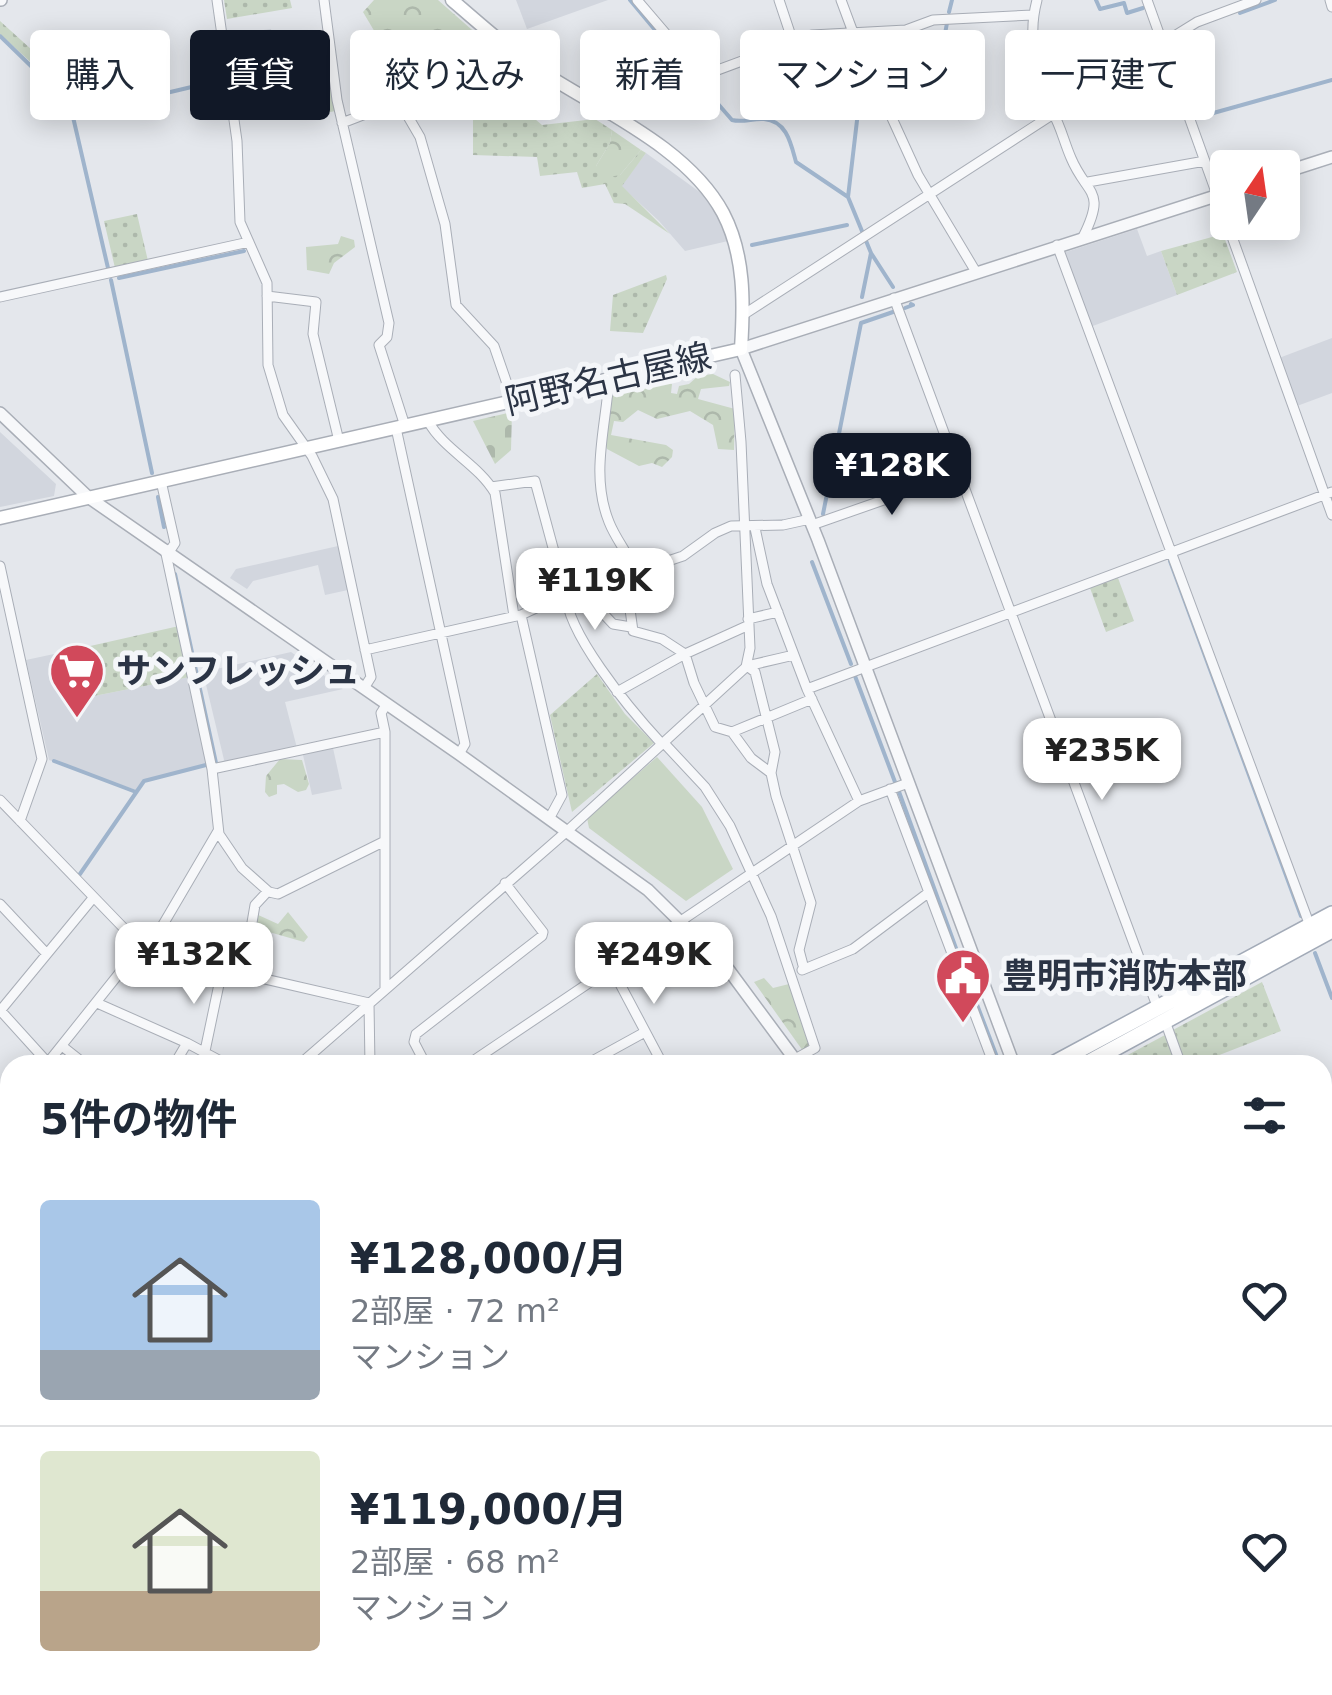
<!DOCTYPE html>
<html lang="ja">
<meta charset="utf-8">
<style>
body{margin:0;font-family:"DejaVu Sans","Noto Sans JP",sans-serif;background:#f2f2f3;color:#1f2937;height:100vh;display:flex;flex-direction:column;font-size:38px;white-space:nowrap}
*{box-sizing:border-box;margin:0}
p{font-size:32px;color:#747a83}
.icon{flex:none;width:55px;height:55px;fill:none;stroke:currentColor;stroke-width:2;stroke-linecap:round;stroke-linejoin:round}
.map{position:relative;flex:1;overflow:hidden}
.sheet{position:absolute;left:0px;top:1055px;width:1332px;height:640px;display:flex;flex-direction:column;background:#fff;border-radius:30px 30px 0 0;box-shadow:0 5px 25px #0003}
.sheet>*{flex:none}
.guide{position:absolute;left:30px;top:30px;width:1272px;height:90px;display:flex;gap:20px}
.needle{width:65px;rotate:13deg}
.tools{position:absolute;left:1210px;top:150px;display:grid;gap:20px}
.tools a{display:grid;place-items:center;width:90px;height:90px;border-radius:10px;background:#fff;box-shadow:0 5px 25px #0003;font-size:50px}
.price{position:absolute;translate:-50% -85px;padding:0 22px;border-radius:20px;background:#fff;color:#222;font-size:32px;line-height:65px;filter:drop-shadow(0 2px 5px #0008)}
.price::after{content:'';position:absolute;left:50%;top:60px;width:30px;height:22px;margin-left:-15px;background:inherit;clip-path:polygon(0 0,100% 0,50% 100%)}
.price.selected{background:#111827;color:#fff}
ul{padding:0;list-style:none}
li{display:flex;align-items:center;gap:30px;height:250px;padding:0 40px}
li+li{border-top:2px solid #e0e1e3}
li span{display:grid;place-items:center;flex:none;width:280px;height:200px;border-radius:10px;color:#555}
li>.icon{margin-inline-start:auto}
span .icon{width:120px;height:120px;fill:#fffc;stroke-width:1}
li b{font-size:42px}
h2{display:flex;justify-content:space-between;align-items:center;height:120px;padding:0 40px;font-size:42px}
.tag{padding:0 35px;border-radius:10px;background:#fff;box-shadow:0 5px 25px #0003;font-size:35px;line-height:90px}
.tag.selected{background:#111827;color:#fff}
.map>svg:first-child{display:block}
.built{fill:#d2d6de}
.grass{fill:url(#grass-dots)}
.forest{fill:url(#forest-crowns)}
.cemetery{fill:url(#cemetery-stones)}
.park{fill:#c9d6c5}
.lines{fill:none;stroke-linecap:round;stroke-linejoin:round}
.stream{stroke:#9fb4cc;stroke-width:4}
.minor-casing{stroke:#a9aeb7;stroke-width:11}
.tertiary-casing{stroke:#a9aeb7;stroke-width:14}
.secondary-casing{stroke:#a9aeb7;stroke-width:15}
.primary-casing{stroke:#a3abb8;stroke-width:18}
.minor{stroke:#f7f8fa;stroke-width:9}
.tertiary{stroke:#f7f8fa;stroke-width:11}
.secondary{stroke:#fff;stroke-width:12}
.primary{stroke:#fff;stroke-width:15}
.labels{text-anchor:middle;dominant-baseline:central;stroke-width:10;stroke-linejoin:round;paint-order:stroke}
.street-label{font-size:35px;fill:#2b3445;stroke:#f4f6f9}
.poi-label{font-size:35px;font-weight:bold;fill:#2b3445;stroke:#f4f6f9;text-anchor:start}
</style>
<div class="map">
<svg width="1332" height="1695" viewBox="0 0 1332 1695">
<defs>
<pattern id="grass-dots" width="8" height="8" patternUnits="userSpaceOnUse" patternTransform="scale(2.5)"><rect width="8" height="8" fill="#c9d6c5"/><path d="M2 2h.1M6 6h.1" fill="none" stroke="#adb8ab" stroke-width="1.8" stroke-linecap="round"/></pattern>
<pattern id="forest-crowns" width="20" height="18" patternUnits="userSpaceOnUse" patternTransform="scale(2.5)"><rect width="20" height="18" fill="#c9d6c5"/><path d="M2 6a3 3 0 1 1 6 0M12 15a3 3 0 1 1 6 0" fill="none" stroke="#adb8ab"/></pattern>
<pattern id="cemetery-stones" width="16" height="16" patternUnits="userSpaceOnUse" patternTransform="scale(2.5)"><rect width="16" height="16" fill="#c9d6c5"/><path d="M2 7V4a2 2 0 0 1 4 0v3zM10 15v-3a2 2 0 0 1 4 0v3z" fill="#adb8ab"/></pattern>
</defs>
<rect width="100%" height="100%" fill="#e4e7ec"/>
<!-- built -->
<path class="built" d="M 516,0 L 608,0 L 527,29 Z
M 271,29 L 276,57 L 233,64 L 228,35 Z
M 629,70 L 649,92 L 610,105 L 580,86 Z
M 646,153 L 701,193 L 717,215 L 728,241 L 685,251 L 659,221 L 621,186 Z
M 1137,229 L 1147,256 L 1161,251 L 1177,295 L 1090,327 L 1063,253 Z
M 1332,338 L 1332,393 L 1297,406 L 1279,358 Z
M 0,432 L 56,484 L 54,496 L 0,507 Z
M 338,546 L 348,590 L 325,595 L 318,565 L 253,581 L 247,589 L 230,578 L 236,569 Z
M 68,651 L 79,699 L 190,677 L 209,763 L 143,780 L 136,790 L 49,760 L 26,660 Z
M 291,652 L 343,689 L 285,702 L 297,748 L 225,764 L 203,672 Z
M 333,748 L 342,789 L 312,795 L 303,755 Z
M 10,1553 L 10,1625 L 0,1630 L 0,1558 Z
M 10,1663 L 10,1685 L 49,1685 L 55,1695 L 0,1695 L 0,1669 Z"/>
<!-- grass -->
<path class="grass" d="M 224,0 L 290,0 L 292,8 L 227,19 Z
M 0,21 L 53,69 L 101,59 L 112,104 L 82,109 L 0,34 Z
M 330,53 L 336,111 L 294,118 L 283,58 Z
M 463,61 L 479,84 L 493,77 L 517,104 L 542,125 L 595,119 L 612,130 L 610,143 L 596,166 L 620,175 L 641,150 L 646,153 L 622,186 L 670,234 L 625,204 L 614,203 L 605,184 L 582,188 L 577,172 L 540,176 L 537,157 L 473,155 L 473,118 L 449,79 L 462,68 Z
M 137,214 L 148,261 L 115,268 L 104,221 Z
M 1223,234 L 1237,272 L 1177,295 L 1161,251 Z
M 666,275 L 667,279 L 643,333 L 610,331 L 613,295 Z
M 1118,578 L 1134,621 L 1106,632 L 1090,588 Z
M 179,626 L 190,677 L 79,699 L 68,651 Z
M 597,674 L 625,714 L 654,743 L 572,812 L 550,715 Z
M 1262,982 L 1281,1031 L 1204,1061 L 1205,1065 L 1186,1065 L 1173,1030 Z
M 1165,1035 L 1176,1065 L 1109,1065 Z"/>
<!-- forest -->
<path class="forest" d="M 374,0 L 438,0 L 488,44 L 463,61 L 462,68 L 448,79 L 420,43 L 392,61 L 363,12 Z
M 612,130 L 641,150 L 620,175 L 609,177 L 600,173 L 596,166 L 610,143 Z
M 341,236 L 354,240 L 355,247 L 334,263 L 329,274 L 307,270 L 306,247 L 338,244 Z
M 713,374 L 730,382 L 729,386 L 701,389 L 698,399 L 735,409 L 734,450 L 718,449 L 713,425 L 690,411 L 657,419 L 638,410 L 623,422 L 614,421 L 611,435 L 666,445 L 673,450 L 672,457 L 662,467 L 652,463 L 639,466 L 607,449 L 604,441 L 612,396 L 616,391 L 665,381 L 672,384 L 671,393 L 677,394 L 679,386 L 689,384 L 698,376 Z
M 280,759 L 302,760 L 309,784 L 306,790 L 298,792 L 284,784 L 277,785 L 277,794 L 269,797 L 265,792 L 266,776 Z
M 288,912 L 308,937 L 304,942 L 255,928 L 256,914 L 278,924 Z
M 764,978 L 773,988 L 789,984 L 812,1046 L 803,1051 L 754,982 Z"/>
<!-- cemetery -->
<path class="cemetery" d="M 512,412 L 511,450 L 495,464 L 473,421 Z"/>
<!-- park -->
<path class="park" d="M 657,757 L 702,807 L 733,869 L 686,901 L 589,828 L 587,818 Z"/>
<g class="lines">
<!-- stream -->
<path class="stream" d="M 630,0 L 691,73
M 1096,0 L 1100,9 L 1124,3 L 1127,13 L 1143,8
M 949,12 L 952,0
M 1240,13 L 1275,0
M 0,36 L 70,104 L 108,268
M 699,82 L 732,120 C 743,123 753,118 764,119 C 787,121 791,144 796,162 L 848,197
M 82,113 L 221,80
M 1199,117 L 1332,80
M 752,245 L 847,225
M 119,278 L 244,251
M 111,280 L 152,473
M 893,287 L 871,253 L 848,197 L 858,112 L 867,75 L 889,53 L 944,39 L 947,23
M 862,297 L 871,253
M 905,308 L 913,305 L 911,304
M 158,497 L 164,527
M 823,514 L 861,323 L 893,312
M 1170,561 L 1301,916
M 812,562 L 851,664
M 175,574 L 216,763
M 855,676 L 895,782
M 54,761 L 136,792
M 898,789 L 969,984
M 80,874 L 144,781 L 206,765
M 1315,953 L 1332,998
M 976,1002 L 1000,1065
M 635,1685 L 639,1695
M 904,1685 L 908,1695
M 1231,1685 L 1235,1695
M 1152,1695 L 1178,1685"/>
<!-- minor casing -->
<g class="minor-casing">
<path id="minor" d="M 217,0 L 237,141 L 240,222 L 267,283 L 268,365 L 283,415 L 312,456 L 333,499 L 371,677 L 364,688
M 324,0 L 337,100 L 389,323 L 387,337 L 379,345 L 405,426
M 637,0 L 702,76
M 779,0 L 793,42
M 841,0 L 854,35 L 918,175 L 976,272
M 1037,0 C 1025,46 1040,67 1061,107
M 1147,0 L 1332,515
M 1330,0 L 1332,7
M 390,104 L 392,94 L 381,70 L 396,63
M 1053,113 C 1061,127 1064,142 1071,158 C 1087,196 1107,189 1083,237
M 609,115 L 618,107 L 812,35 L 906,30 L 933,20 L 1033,15
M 342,123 L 399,101 L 420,137 L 445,224 L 456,305 L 494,346 L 513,401
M 1088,182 L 1205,161
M 1057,245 L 1310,926
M 267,296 L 316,302 L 313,334 L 339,441
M 0,297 L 249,242
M 894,298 L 1157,1006
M 743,315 L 1163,43 L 1197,22 L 1256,0
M 609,379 C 606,427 590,475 609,522 C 616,540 629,554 635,572
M 428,421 C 444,450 478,464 495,493 L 514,616
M 396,428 L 465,744 L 459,754
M 161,481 L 175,543 L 169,552
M 491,487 L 535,481 L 559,570 L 567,586 C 557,624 635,715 661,743
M 810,519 L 783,525 L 731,526 L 715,533 L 683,556 L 635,572 L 626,581 L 633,631 L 662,639 L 685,654 L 694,683 L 715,727 L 732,732 L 812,699
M 812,525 L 958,474
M 755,528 L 767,584 L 807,689 L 859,801
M 165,549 L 212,769 L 219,834 L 242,868 L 269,892 L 278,894 L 383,842
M 0,566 L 42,759 L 20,821
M 585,594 L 613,624 L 631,627
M 521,615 L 562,795 L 549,819
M 748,619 L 778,612
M 365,650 L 521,615 L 564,595 L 585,594 L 626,581
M 747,666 L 755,672 L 775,752 L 771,773 L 776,796 L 811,903 L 799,950 L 804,969
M 747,666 L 794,655
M 807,689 L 1332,492
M 617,692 L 685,654 L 749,625
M 732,732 L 751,758 L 771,773
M 663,742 L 705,787 L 730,826 L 771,916 L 815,1048 L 795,1059
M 212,769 L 385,732
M 890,789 L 994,1065
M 0,800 L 141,946 L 165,956 L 369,1003
M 0,904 L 46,953
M 143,947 L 161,928 L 218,831
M 611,967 L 663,1065
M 802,970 L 853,949 L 928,893
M 243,975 L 255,905 L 268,891
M 385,988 L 385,732 L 381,713 L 387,704
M 97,1003 L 187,1043 L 228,1065
M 369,1003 L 370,1065
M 0,1010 L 48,1063
M 0,1011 L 93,898
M 1165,1021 L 1181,1065
M 62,1046 L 86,1065
M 205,1051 L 222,970
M 46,1065 L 141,946
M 174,1065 L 187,1043
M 299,1065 L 566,832 L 746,667 L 750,648 L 741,442 L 735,375
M 426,1065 L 414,1042 L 416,1034 L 542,936 L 543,932 L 505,883
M 467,1065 L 859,801 L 908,783
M 585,1065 L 645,1032
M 0,1121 L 10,1109
M 0,1273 L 10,1241
M 1322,1275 L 1332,1272
M 1322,1447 L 1332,1473
M 0,1551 L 10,1546
M 1322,1636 L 1332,1633
M 293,1685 L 298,1695
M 378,1685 L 383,1695
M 627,1685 L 632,1695
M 758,1685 L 762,1695
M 94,1695 L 113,1685
M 246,1695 L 264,1685
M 399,1695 L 417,1685
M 550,1695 L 568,1685
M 1168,1695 L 1194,1685"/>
</g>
<!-- tertiary casing -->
<g class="tertiary-casing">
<path id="tertiary" d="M 0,0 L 1,0
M 1282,173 L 1332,157
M 0,413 L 88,497 L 459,754 L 648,890 L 728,969 L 799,1065
M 1014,1065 L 818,540 L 741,349 L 1228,192
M 1043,1685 L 1047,1695"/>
</g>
<!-- secondary casing -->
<g class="secondary-casing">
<path id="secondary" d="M 0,518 L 741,349 C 744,303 745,255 723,213 C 688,148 602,111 542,72 C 510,51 481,25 452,0
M 0,1424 L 10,1443
M 141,1685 L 146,1695"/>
</g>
<!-- primary casing -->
<g class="primary-casing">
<path id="primary" d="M 1051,1065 L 1332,914
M 1084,1065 L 1332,930
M 0,1641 L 10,1636
M 0,1658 L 10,1652"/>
</g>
<!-- minor -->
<use href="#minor" class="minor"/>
<!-- tertiary -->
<use href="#tertiary" class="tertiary"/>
<!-- secondary -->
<use href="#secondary" class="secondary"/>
<!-- primary -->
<use href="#primary" class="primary"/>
</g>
<!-- icons -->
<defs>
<g id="supermarket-pin" transform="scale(2.875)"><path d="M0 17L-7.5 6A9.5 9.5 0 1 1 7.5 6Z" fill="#d1495b" stroke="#f4f6f9"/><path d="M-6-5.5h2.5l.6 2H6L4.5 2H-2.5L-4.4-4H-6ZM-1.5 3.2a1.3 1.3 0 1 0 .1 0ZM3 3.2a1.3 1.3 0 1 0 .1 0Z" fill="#fff"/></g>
<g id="civic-pin" transform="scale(2.875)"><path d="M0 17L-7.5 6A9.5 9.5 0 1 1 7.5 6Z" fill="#d1495b" stroke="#f4f6f9"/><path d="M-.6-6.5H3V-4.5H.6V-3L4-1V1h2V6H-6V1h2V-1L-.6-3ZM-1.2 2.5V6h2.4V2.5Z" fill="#fff"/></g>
</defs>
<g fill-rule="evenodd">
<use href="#supermarket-pin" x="77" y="671"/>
<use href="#civic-pin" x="963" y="976"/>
</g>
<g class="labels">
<!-- street labels -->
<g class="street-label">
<text transform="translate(608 379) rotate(-13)">阿野名古屋線</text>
</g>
<!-- poi labels -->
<g class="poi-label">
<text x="116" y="671">サンフレッシュ</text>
<text x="1002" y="976">豊明市消防本部</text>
</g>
</g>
</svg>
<div class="tools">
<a><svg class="needle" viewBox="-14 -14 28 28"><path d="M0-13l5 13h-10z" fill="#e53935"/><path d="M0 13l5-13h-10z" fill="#747a83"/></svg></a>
</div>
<b class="price selected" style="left:892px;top:518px">¥128K</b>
<b class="price" style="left:595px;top:633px">¥119K</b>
<b class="price" style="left:1102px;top:803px">¥235K</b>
<b class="price" style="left:194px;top:1007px">¥132K</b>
<b class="price" style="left:654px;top:1007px">¥249K</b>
<div class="guide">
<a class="tag">購入</a>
<a class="tag selected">賃貸</a>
<a class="tag">絞り込み</a>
<a class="tag">新着</a>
<a class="tag">マンション</a>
<a class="tag">一戸建て</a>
</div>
<section class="sheet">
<h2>5件の物件<svg class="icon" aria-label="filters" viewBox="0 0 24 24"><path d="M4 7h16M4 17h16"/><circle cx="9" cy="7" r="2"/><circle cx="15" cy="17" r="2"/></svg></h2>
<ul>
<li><span style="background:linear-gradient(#a9c7e8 75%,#9aa5b1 0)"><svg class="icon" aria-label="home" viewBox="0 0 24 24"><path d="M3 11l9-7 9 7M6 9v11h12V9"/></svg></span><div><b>¥128,000/月</b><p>2部屋 · 72 m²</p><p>マンション</p></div><svg class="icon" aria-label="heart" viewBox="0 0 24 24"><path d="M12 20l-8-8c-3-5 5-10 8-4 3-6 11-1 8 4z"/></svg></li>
<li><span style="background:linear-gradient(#dfe7d0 70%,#b9a48a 0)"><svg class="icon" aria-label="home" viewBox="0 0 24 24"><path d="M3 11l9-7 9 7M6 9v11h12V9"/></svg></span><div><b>¥119,000/月</b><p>2部屋 · 68 m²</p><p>マンション</p></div><svg class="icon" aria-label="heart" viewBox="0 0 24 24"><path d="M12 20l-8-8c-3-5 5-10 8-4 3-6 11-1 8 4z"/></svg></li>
</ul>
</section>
</div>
